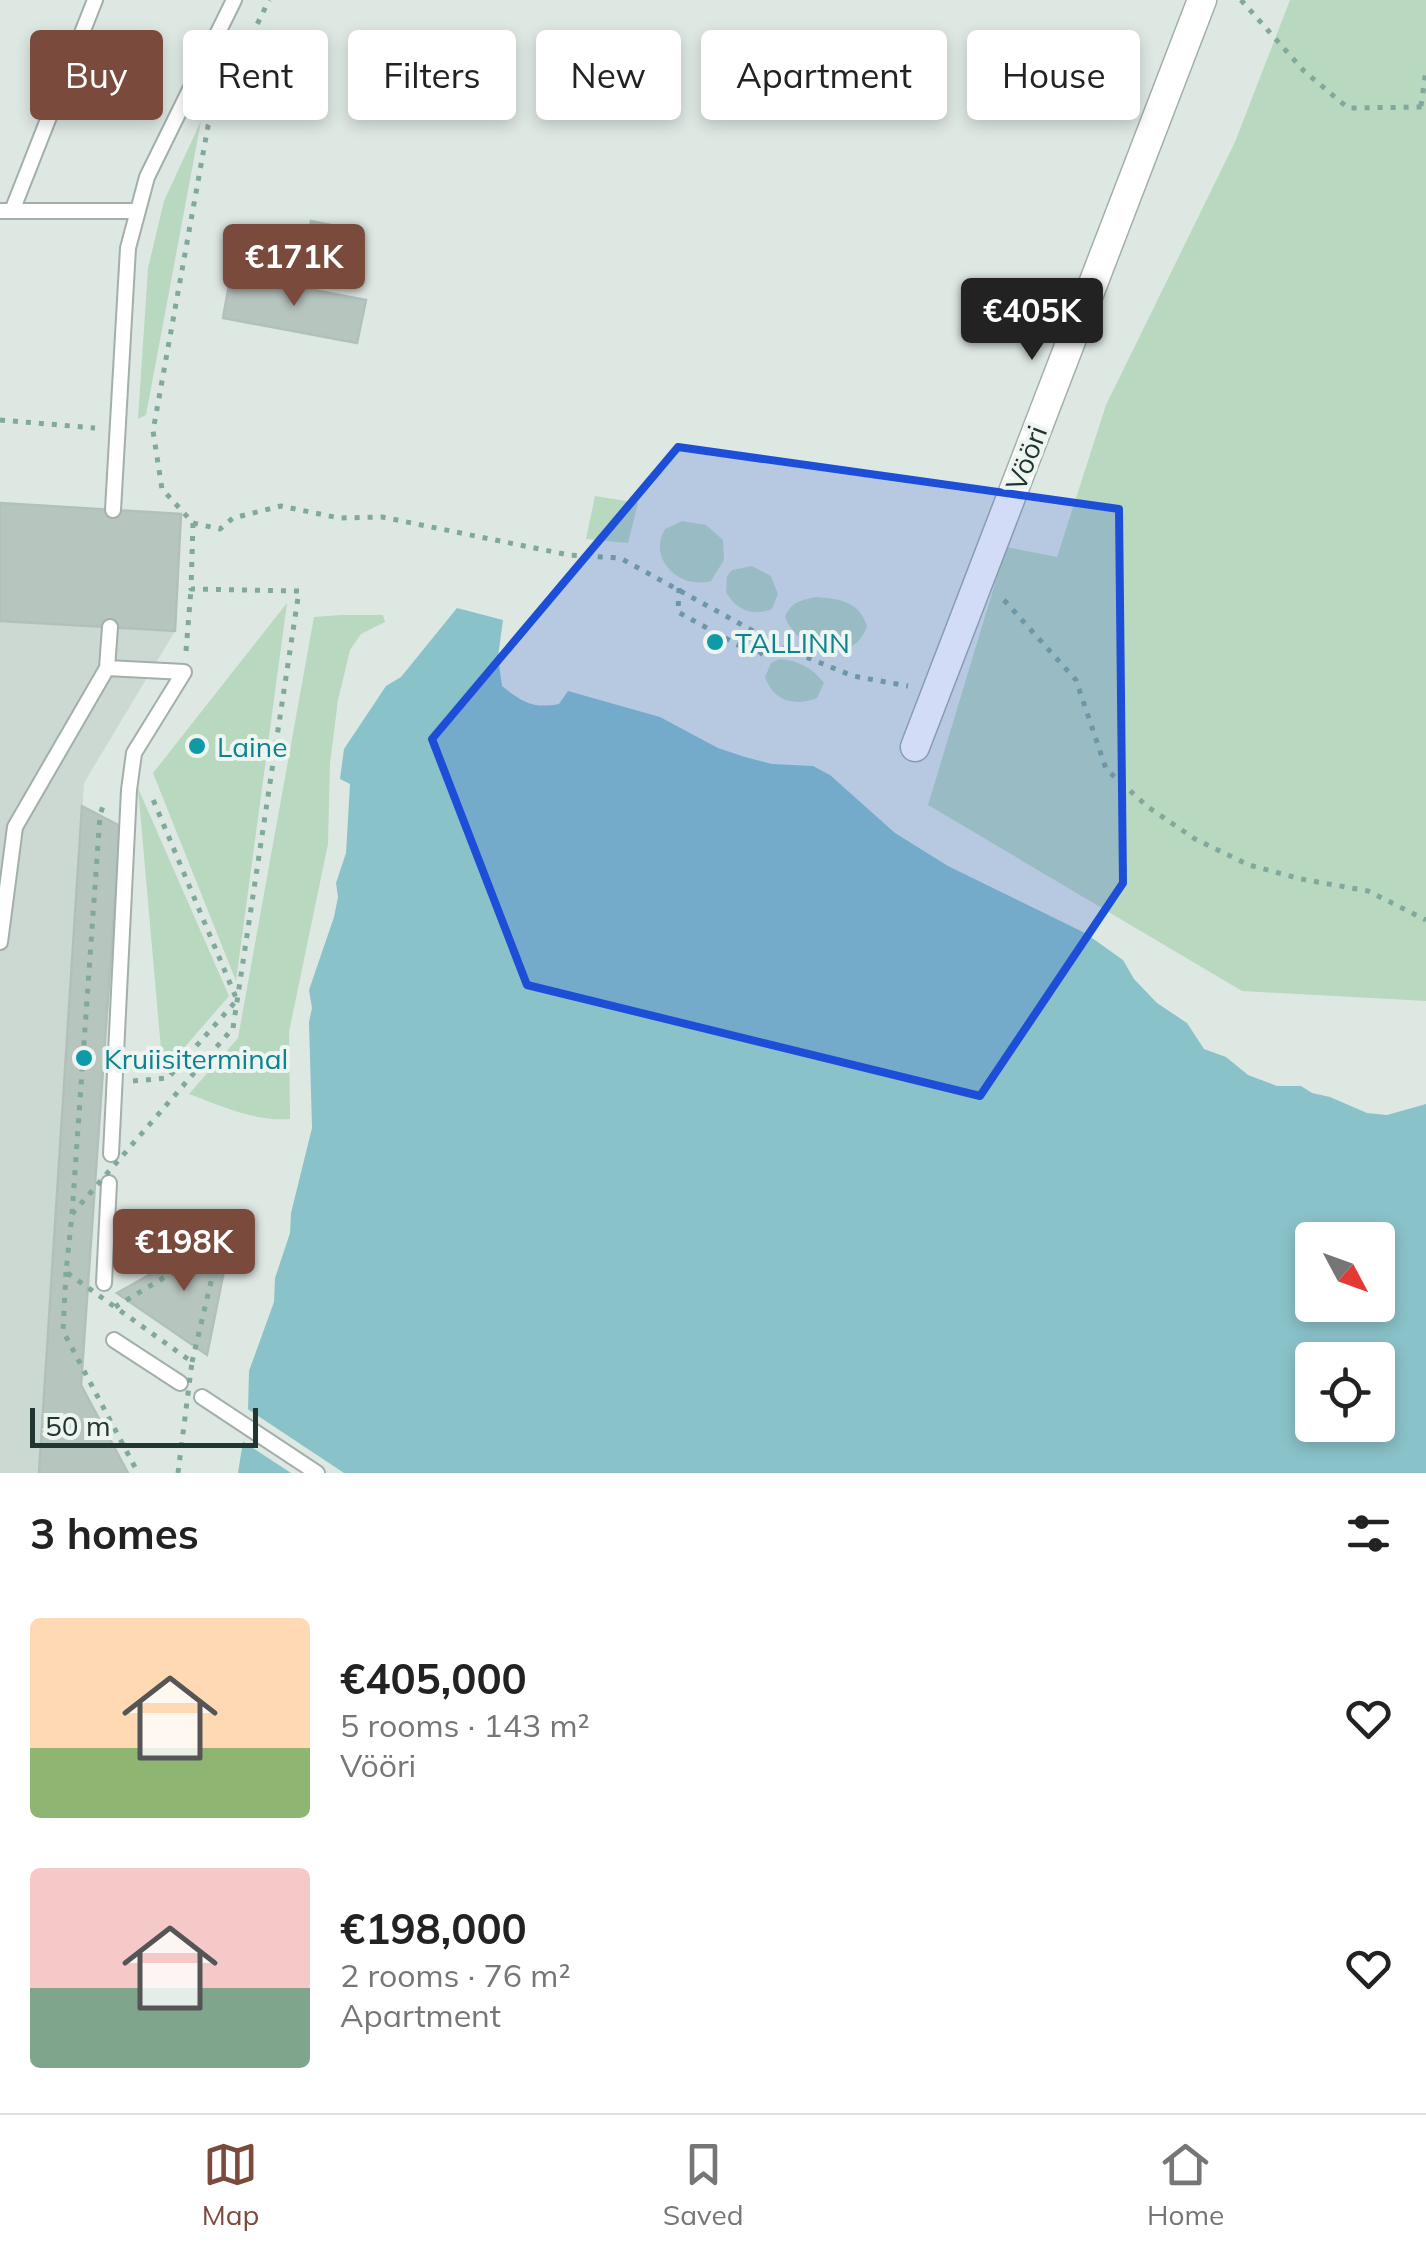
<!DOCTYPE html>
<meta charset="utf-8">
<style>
body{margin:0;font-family:Mulish,sans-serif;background:#f6f6f6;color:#222;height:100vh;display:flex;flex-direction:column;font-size:38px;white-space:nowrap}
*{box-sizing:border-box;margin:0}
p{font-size:32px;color:#767676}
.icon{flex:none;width:55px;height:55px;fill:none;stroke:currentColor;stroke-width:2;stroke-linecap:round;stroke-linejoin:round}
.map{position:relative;height:1473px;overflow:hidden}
.panel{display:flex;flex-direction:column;background:#fff;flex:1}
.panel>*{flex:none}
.hud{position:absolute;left:30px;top:30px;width:1368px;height:90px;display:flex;gap:20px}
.needle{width:65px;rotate:131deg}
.fabs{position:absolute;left:1295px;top:1222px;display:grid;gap:20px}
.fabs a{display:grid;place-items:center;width:100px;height:100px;border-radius:10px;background:#fff;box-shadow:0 5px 15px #0003;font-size:50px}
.scale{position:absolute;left:30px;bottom:25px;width:228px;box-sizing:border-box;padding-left:10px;border:5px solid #213630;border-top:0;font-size:28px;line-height:35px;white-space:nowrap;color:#213630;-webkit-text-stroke:8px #eef5f1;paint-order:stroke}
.price{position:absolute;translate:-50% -85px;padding:0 22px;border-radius:10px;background:#7a4a3d;color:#fff;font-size:32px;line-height:65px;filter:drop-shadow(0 2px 5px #0008)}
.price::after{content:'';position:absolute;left:50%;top:60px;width:30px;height:22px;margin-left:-15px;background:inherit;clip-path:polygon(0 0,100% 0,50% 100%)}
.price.active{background:#222;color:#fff}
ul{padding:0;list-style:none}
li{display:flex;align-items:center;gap:30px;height:250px;padding:0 30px}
li span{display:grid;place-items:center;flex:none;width:280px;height:200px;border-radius:10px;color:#555}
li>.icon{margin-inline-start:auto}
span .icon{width:120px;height:120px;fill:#fffc;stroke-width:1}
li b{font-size:42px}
h2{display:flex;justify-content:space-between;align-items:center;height:120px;padding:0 30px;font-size:42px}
.pill{padding:0 35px;border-radius:10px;background:#fff;box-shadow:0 5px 15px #0003;font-size:35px;line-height:90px}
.pill.active{background:#7a4a3d;color:#fff}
.tabs{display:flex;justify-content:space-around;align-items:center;height:140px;border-top:2px solid #e0e0e0;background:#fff;font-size:28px;color:#767676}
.tabs a{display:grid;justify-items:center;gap:5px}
.tabs .active{color:#7a4a3d}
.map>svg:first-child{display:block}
.built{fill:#ccd8d2}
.green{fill:#b8d8c0}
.water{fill:#8ac2c9;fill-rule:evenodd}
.pier{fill:#dee8e3}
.building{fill:#b7c5bf;stroke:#b1c1ba;stroke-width:2.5}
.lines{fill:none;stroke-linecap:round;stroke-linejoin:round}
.service-casing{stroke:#a2afaa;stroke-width:18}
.minor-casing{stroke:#a2afaa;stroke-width:31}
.path{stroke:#81a99b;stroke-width:5;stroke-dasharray:5 8;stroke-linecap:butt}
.service{stroke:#fff;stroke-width:14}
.minor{stroke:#fff;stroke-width:28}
.path-bridge{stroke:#81a99b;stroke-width:5;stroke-dasharray:5 8;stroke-linecap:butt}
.marked{fill:#1d4ed8;fill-opacity:0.2;stroke:#1d4ed8;stroke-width:8;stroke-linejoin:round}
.culture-dot{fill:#0f9aa8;stroke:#eef5f1;stroke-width:4}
.labels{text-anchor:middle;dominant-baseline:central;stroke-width:8;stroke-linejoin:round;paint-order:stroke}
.street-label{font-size:28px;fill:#213630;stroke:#eef5f1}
.culture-label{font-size:28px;fill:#0d838f;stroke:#eef5f1;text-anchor:start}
</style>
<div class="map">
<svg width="1426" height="1473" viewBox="0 0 1426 1473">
<rect width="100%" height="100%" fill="#dee8e3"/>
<!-- built -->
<path class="built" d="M 0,621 L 175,631 L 84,783 L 39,1473 L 0,1473 Z"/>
<!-- green -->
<path class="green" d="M 1290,0 L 1426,0 L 1426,1001 L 1242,991 L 928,805 L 1006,547 L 1057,557 L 1106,405 L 1235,142 Z
M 201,121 L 146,415 L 138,419 L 148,268 L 164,201 Z
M 595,496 L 638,503 L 628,543 L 586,539 Z
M 682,521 L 706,525 L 723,540 L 724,560 L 711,581 C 680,590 647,559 665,529 Z
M 752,566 L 771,576 L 778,594 L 772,609 C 753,617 736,610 726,592 L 727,576 L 732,570 Z
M 816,597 C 840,599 860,601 867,627 C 851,668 799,652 785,617 C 791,602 801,600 816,597 Z
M 287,603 L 236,981 L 153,773 Z
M 341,615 L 383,615 L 385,622 L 361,634 L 350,650 L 338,700 L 330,763 L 328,844 L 289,1032 L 290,1119 C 256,1122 221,1106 189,1094 L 238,1038 L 314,617 Z
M 779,659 C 797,660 813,668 824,683 L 817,698 C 795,707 773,701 765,677 L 771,663 Z
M 138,788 L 229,996 L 163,1072 Z"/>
<!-- water -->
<path class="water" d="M 457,608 L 503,620 L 498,657 L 502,686 C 522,702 533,709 559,704 L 568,691 L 660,717 L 718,748 L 745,757 L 772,764 L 813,766 L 830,775 L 895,833 L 948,866 L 1085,933 L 1123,960 L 1134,979 L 1157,1003 L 1187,1023 L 1204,1049 L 1226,1057 L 1248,1075 L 1277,1086 L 1301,1086 L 1312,1093 L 1330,1097 L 1367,1113 L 1387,1115 L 1426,1104 L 1426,1473 L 238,1473 L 248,1410 L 249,1371 L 274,1302 L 275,1278 L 290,1233 L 291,1213 L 312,1128 L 309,1022 L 312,1008 L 309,990 L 334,917 L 338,897 L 336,883 L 346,853 L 350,784 L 340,779 L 344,749 L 386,686 L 401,677 ZM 1312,1240 L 1378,1240 L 1378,1305 L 1312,1305 ZM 1312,1360 L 1378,1360 L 1378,1425 L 1312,1425 Z"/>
<!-- pier -->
<path class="pier" d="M 243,1406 L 344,1473 L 291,1473 L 239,1439 Z"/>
<!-- building -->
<path class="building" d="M 311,221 L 351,229 L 347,252 L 338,250 L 336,261 L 305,256 Z
M 231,274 L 366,300 L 357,343 L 223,318 Z
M 0,503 L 181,514 L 175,631 L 0,621 Z
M 82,806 L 120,826 L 81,1385 L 128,1473 L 39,1473 Z
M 213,1239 L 228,1251 L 207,1355 L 117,1293 Z"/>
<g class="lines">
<!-- service casing -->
<g class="service-casing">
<path id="service" d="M 0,211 L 138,211
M 12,211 L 95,0
M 113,510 L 128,248 L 147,177 L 234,0
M 107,668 L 184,672 L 134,753 L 129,790 L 111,1154
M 0,942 L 15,827 L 107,668 L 110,627
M 104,1283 L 109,1183
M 114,1340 L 180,1383
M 202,1397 L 317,1473"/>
</g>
<!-- minor casing -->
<g class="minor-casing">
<path id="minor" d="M 915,747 L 1202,0"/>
</g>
<!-- path -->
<path class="path" d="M 1241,0 L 1304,71 L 1348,108 L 1426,107
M 1421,106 L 1426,70
M 0,420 L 95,428
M 193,523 L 220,529 L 233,518 L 281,506 L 339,518 L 382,517 L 569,555 L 620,558 L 786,649 L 853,676 L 908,686
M 679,588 L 678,612 L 758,656 L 772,642
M 1004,600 L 1076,680 L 1106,769 L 1148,807 L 1195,839 L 1249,865 L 1301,879 L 1368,891 L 1426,920
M 186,651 L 191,589
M 233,1028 L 299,591 L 191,589 L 193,523 L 162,489 L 153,431 L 208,126 L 269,0
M 133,1081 L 168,1078 L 237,1000 L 152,797
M 72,1214 L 100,815 L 104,803
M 66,1272 L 63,1331 L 138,1473
M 115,1307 L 220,1244
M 192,1362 L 220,1244"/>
<!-- service -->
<use href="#service" class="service"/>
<!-- minor -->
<use href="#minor" class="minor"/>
<!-- path-bridge -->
<path class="path-bridge" d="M 178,1473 L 192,1362 L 66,1272 L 72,1214 L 233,1028"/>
</g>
<!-- marked area -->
<path class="marked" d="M 678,447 L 1119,509 L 1123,883 L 980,1096 L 527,985 L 432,739 Z"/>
<!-- markers -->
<g class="culture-dot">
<circle cx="715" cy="642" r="10"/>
<circle cx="197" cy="746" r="10"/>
<circle cx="84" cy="1058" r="10"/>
</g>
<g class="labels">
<!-- street labels -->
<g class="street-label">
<text transform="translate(1026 458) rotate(-69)">Vööri</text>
</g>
<!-- culture labels -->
<g class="culture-label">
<text x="735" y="642">TALLINN</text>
<text x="217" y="746">Laine</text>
<text x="104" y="1058">Kruiisiterminal</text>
</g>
</g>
</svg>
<div class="fabs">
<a><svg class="needle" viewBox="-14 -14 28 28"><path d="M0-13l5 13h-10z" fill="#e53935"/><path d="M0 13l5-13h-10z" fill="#767676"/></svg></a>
<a><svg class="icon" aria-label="locate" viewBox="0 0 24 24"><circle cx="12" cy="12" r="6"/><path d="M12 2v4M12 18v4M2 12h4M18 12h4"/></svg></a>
</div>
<div class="scale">50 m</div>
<b class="price" style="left:294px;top:309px">€171K</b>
<b class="price active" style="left:1032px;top:363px">€405K</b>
<b class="price" style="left:184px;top:1294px">€198K</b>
<div class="hud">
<a class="pill active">Buy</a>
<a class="pill">Rent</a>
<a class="pill">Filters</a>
<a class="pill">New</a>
<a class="pill">Apartment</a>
<a class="pill">House</a>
</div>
</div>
<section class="panel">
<h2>3 homes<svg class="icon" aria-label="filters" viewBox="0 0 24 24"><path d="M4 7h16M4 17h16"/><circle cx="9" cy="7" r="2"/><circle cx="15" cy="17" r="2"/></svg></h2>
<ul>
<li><span style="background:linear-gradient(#ffd9b3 65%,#8fb573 0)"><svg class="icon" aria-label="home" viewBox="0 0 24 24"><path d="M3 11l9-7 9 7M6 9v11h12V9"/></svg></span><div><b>€405,000</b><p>5 rooms · 143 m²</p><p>Vööri</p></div><svg class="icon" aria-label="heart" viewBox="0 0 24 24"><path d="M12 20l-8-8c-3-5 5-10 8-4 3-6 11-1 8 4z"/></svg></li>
<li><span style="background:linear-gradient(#f6c9c9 60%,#7fa58c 0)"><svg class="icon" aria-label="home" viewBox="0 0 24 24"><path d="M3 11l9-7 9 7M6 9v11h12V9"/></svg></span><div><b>€198,000</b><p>2 rooms · 76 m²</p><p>Apartment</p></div><svg class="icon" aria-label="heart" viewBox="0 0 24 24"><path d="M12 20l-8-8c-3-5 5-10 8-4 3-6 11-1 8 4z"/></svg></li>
</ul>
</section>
<nav class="tabs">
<a class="active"><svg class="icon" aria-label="map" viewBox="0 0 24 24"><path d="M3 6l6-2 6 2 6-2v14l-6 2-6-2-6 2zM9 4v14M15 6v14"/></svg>Map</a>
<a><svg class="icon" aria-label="saved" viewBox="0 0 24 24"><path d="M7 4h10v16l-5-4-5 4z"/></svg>Saved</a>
<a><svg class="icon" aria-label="home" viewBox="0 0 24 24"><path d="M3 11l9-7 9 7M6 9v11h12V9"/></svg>Home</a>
</nav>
